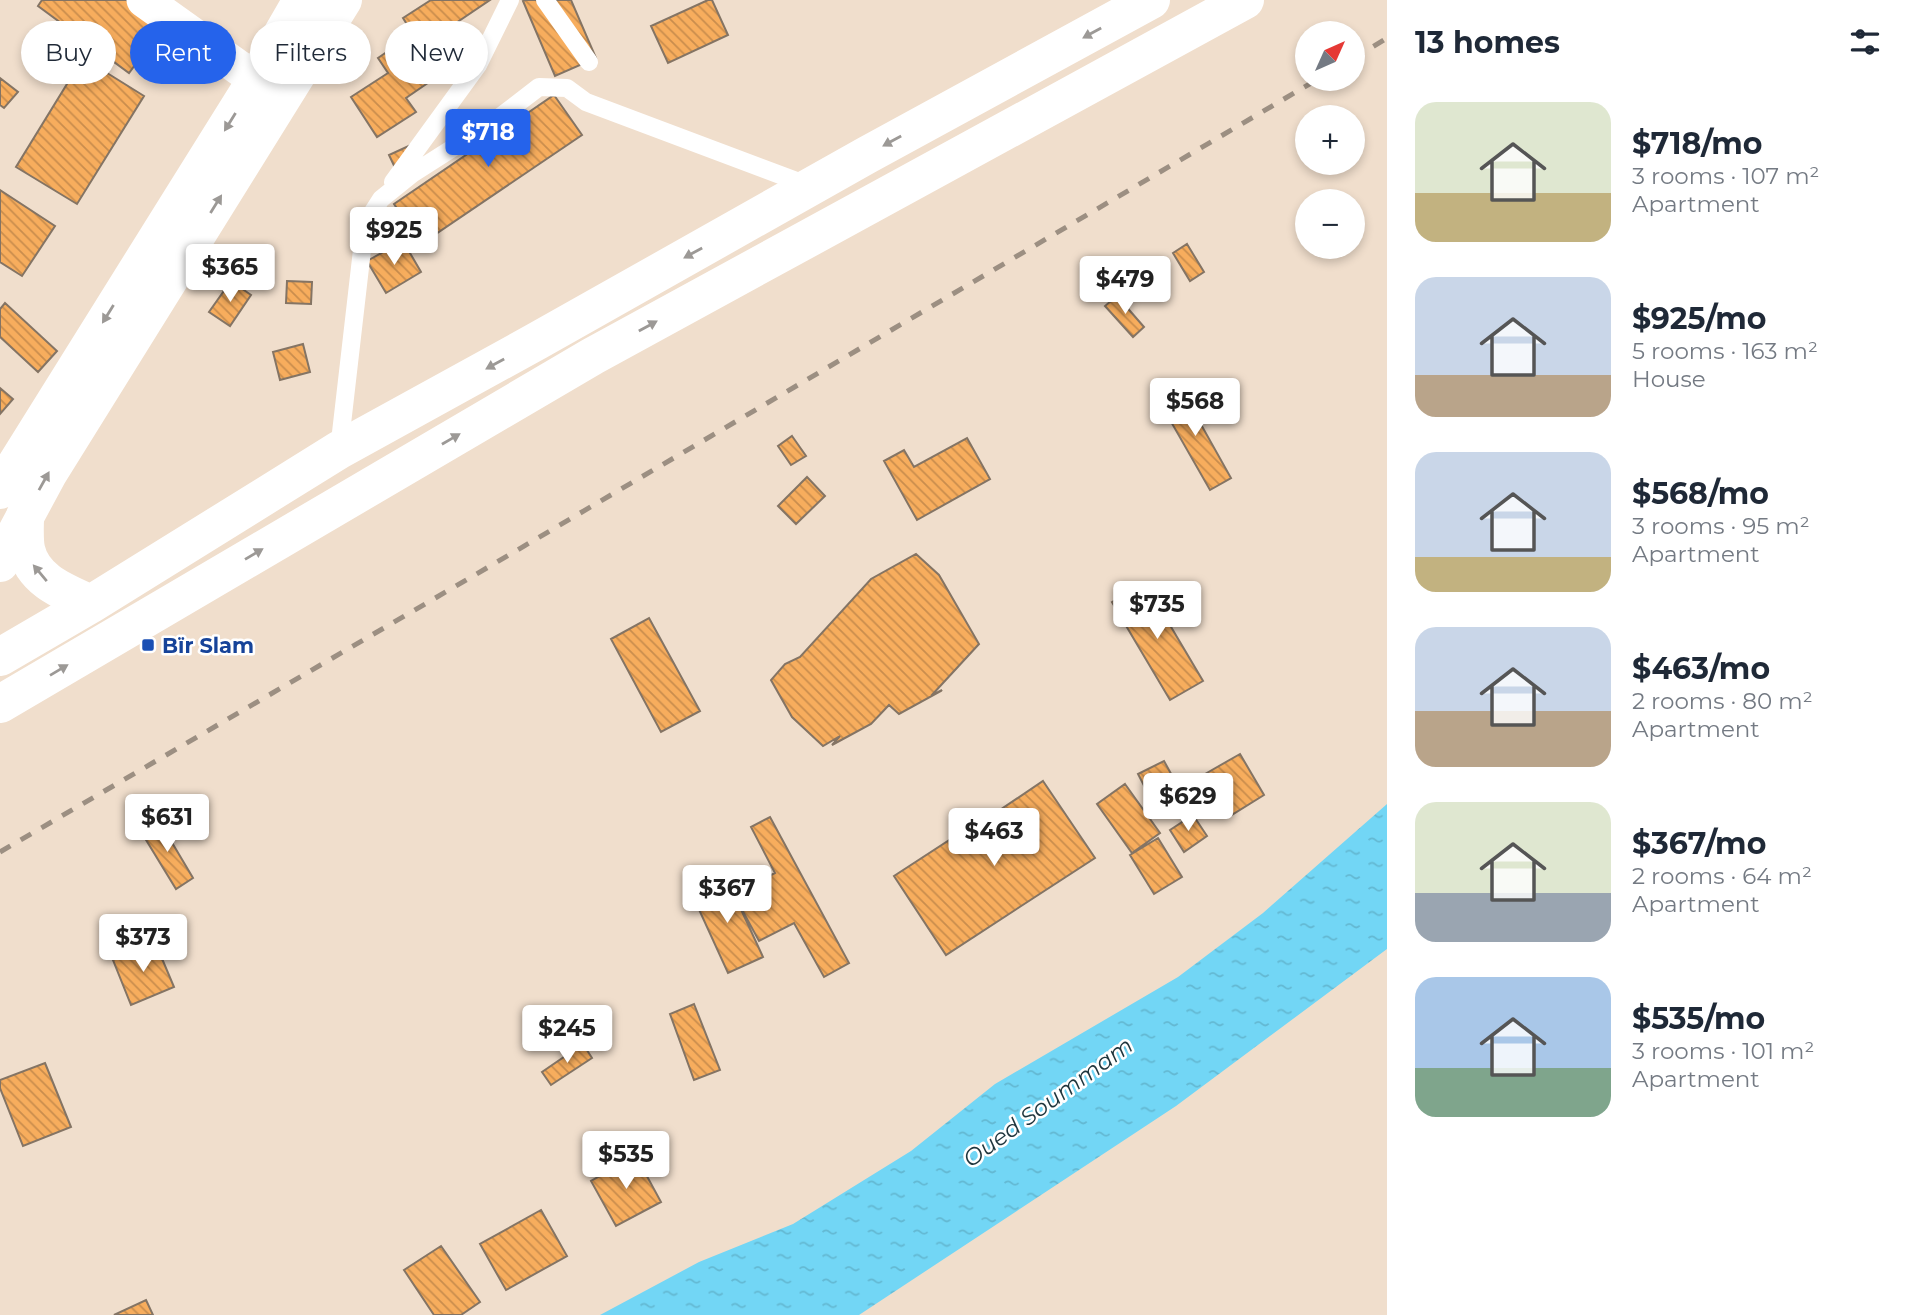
<!DOCTYPE html>
<meta charset="utf-8">
<style>
body{margin:0;font-family:Montserrat,sans-serif;background:#f6f6f7;color:#1f2937;height:100vh;display:flex;flex-direction:column;font-size:26px;white-space:nowrap}
*{box-sizing:border-box;margin:0}
p{font-size:23px;color:#747a83}
.icon{flex:none;width:38px;height:38px;fill:none;stroke:currentColor;stroke-width:2;stroke-linecap:round;stroke-linejoin:round}
.map{position:relative;flex:1;overflow:hidden}
.drawer{display:flex;flex-direction:column;background:#fff;width:525px}
.drawer>*{flex:none}
.banner{position:absolute;left:21px;top:21px;width:665px;height:63px;display:flex;gap:14px}
.needle{width:46px;rotate:45deg}
.buttons{position:absolute;left:1295px;top:21px;display:grid;gap:14px}
.buttons a{display:grid;place-items:center;width:70px;height:70px;border-radius:50%;background:#fff;box-shadow:0 4px 10px #0003;font-size:35px}
.price{position:absolute;translate:-50% -60px;padding:0 16px;border-radius:7px;background:#fff;color:#222;font-size:23px;line-height:46px;filter:drop-shadow(0 2px 4px #0008)}
.price::after{content:'';position:absolute;left:50%;top:42px;width:21px;height:16px;margin-left:-10px;background:inherit;clip-path:polygon(0 0,100% 0,50% 100%)}
.price.on{background:#2563eb;color:#fff}
ul{padding:0;list-style:none}
li{display:flex;align-items:center;gap:21px;height:175px;padding:0 28px}
li span{display:grid;place-items:center;flex:none;width:196px;height:140px;border-radius:21px;color:#555}
li>.icon{margin-inline-start:auto}
span .icon{width:84px;height:84px;fill:#fffc;stroke-width:1}
li b{font-size:30px}
h2{display:flex;justify-content:space-between;align-items:center;height:84px;padding:0 28px;font-size:30px}
.pill{padding:0 24px;border-radius:32px;background:#fff;box-shadow:0 4px 10px #0003;font-size:24px;line-height:63px}
.pill.on{background:#2563eb;color:#fff}
main{display:flex;flex:1;min-height:0}
.map>svg:first-child{display:block}
.water{fill:url(#water-ripples)}
.building{fill:url(#building-back-hatch);stroke:#847464;stroke-width:2}
.lines{fill:none;stroke-linecap:round;stroke-linejoin:round}
.lane{stroke:#fff;stroke-width:18}
.street{stroke:#fff;stroke-width:35}
.primary{stroke:#fff;stroke-width:38}
.highway{stroke:#fff;stroke-width:38}
.rail{stroke:#9c8f82;stroke-width:5;stroke-dasharray:12 12;stroke-linecap:butt}
.oneway{fill:#9c9996}
.transit-dot{fill:#1a4fb4;stroke:#fff;stroke-width:2.5}
.labels{text-anchor:middle;dominant-baseline:central;stroke-width:5;stroke-linejoin:round;paint-order:stroke}
.transit-label{font-size:21px;font-weight:bold;fill:#164399;stroke:#fff;text-anchor:start}
.water-label{font-size:23px;font-style:italic;fill:#1e353d;stroke:#fff}
</style>
<main>
<div class="map">
<svg width="1387" height="1315" viewBox="0 0 1387 1315">
<defs>
<pattern id="water-ripples" width="26" height="14" patternUnits="userSpaceOnUse" patternTransform="scale(1.75)"><rect width="26" height="14" fill="#72d6f5"/><path d="M2 4q2-2 4 0t4 0M15 11q2-2 4 0t4 0" fill="none" stroke="#63b8d2"/></pattern>
<pattern id="building-back-hatch" width="6" height="6" patternUnits="userSpaceOnUse" patternTransform="scale(1.75)"><rect width="6" height="6" fill="#f7ad5d"/><path d="M-1 5l2 2M0 0l6 6M5-1l2 2" fill="none" stroke="#c98d4d"/></pattern>
</defs>
<rect width="100%" height="100%" fill="#f0decc"/>
<!-- water -->
<path class="water" d="M 1387,804 L 1387,949 L 1176,1106 L 859,1315 L 600,1315 L 699,1262 L 793,1224 L 911,1151 L 995,1084 L 1178,977 L 1263,913 Z"/>
<!-- building -->
<path class="building" d="M 42,0 L 132,0 L 165,24 L 129,73 L 38,6 Z
M 431,0 L 490,0 L 456,23 L 466,37 L 429,62 L 438,76 L 406,98 L 416,112 L 377,137 L 351,97 L 388,73 L 378,58 L 413,34 L 403,18 Z
M 526,0 L 571,0 L 596,58 L 555,76 L 523,1 Z
M 708,0 L 712,0 L 728,35 L 668,63 L 651,26 Z
M 83,58 L 144,96 L 77,204 L 16,167 Z
M 0,78 L 18,92 L 4,108 L 0,105 Z
M 554,95 L 582,135 L 421,244 L 394,204 Z
M 413,144 L 397,172 L 389,155 Z
M 0,190 L 55,226 L 22,276 L 0,262 Z
M 403,241 L 421,272 L 386,293 L 367,261 Z
M 1187,244 L 1204,272 L 1190,281 L 1173,253 Z
M 231,281 L 251,295 L 230,326 L 209,312 Z
M 287,281 L 312,282 L 311,304 L 286,303 Z
M 1117,296 L 1144,327 L 1133,337 L 1105,306 Z
M 5,303 L 57,351 L 38,372 L 0,337 L 0,309 Z
M 303,344 L 310,372 L 280,380 L 273,352 Z
M 1180,387 L 1231,478 L 1210,490 L 1158,399 Z
M 0,388 L 13,399 L 0,414 Z
M 792,436 L 806,456 L 791,465 L 778,446 Z
M 967,438 L 990,479 L 917,520 L 884,461 L 904,450 L 914,467 Z
M 807,477 L 825,496 L 796,524 L 778,506 Z
M 916,554 L 939,575 L 979,644 L 931,696 L 942,690 L 941,691 L 899,714 L 889,705 L 871,724 L 832,745 L 840,736 L 823,746 L 792,717 L 771,680 L 785,664 L 800,657 L 871,579 Z
M 1145,583 L 1203,681 L 1170,700 L 1112,602 Z
M 649,618 L 700,711 L 661,732 L 611,639 Z
M 1240,754 L 1264,795 L 1230,816 L 1205,774 Z
M 1164,761 L 1185,799 L 1158,813 L 1138,774 Z
M 1043,781 L 1095,858 L 946,955 L 894,876 L 971,826 L 975,832 L 994,820 L 991,816 Z
M 1125,784 L 1160,833 L 1132,853 L 1097,804 Z
M 1193,815 L 1207,836 L 1184,852 L 1170,830 Z
M 770,817 L 849,963 L 824,977 L 794,923 L 759,941 L 734,895 L 775,873 L 751,827 Z
M 158,819 L 193,878 L 176,889 L 140,830 Z
M 1158,838 L 1182,877 L 1154,894 L 1130,855 Z
M 726,877 L 763,957 L 728,973 L 691,892 Z
M 155,942 L 174,987 L 131,1005 L 113,960 Z
M 694,1004 L 720,1070 L 694,1080 L 670,1014 Z
M 583,1044 L 592,1058 L 551,1085 L 542,1072 Z
M 45,1063 L 71,1127 L 23,1146 L 0,1088 L 0,1080 Z
M 636,1156 L 661,1202 L 616,1226 L 591,1181 Z
M 541,1210 L 567,1256 L 506,1290 L 480,1244 Z
M 441,1246 L 480,1302 L 461,1315 L 434,1315 L 404,1270 Z
M 146,1300 L 153,1315 L 114,1315 Z"/>
<g class="lines">
<!-- lane -->
<path class="lane" d="M 545,0 L 589,62
M 393,182 L 478,65 L 510,0
M 339,450 L 365,224 L 381,199 L 412,174 L 492,123 L 539,87 L 567,88 L 586,102 L 807,185"/>
<!-- street -->
<path class="street" d="M 144,0 L 256,80"/>
<!-- primary -->
<path class="primary" d="M 0,490 L 256,80 L 302,0
M 0,563 L 48,474 L 343,0"/>
<!-- highway -->
<path class="highway" d="M 25,516 C 25,526 24,539 26,549 C 33,581 65,592 91,604
M 0,657 L 91,604 L 339,450 L 537,341 L 867,155 L 1151,0
M 0,704 L 593,356 L 1245,0"/>
<!-- rail -->
<path class="rail" d="M 1353,59 L 1387,38
M 0,852 L 497,562 L 1318,79"/>
</g>
<!-- one-way arrows -->
<defs><path id="oneway-solid" d="M-6-.8H1V-3.2L6.5 0L1 3.2V.8H-6Z" transform="scale(1.75)"/></defs>
<g class="oneway">
<use href="#oneway-solid" transform="translate(1092 33) rotate(151)"/>
<use href="#oneway-solid" transform="translate(230 122) rotate(122)"/>
<use href="#oneway-solid" transform="translate(892 141) rotate(151)"/>
<use href="#oneway-solid" transform="translate(216 204) rotate(-58)"/>
<use href="#oneway-solid" transform="translate(693 253) rotate(151)"/>
<use href="#oneway-solid" transform="translate(108 314) rotate(122)"/>
<use href="#oneway-solid" transform="translate(648 326) rotate(-29)"/>
<use href="#oneway-solid" transform="translate(495 364) rotate(151)"/>
<use href="#oneway-solid" transform="translate(451 439) rotate(-30)"/>
<use href="#oneway-solid" transform="translate(44 481) rotate(-61)"/>
<use href="#oneway-solid" transform="translate(254 554) rotate(-31)"/>
<use href="#oneway-solid" transform="translate(40 573) rotate(-130)"/>
<use href="#oneway-solid" transform="translate(59 670) rotate(-31)"/>
</g>
<!-- markers -->
<rect class="transit-dot" x="141" y="638" width="14" height="14" rx="3.5"/>
<g class="labels">
<!-- transit labels -->
<g class="transit-label">
<text x="162" y="645">Bïr Slam</text>
</g>
<!-- water labels -->
<g class="water-label">
<text transform="translate(1048 1102) rotate(-36)">Oued Soummam</text>
</g>
</g>
</svg>
<div class="buttons">
<a><svg class="needle" viewBox="-14 -14 28 28"><path d="M0-13l5 13h-10z" fill="#e53935"/><path d="M0 13l5-13h-10z" fill="#747a83"/></svg></a>
<a>+</a>
<a>−</a>
</div>
<b class="price on" style="left:488px;top:169px">$718</b>
<b class="price" style="left:394px;top:267px">$925</b>
<b class="price" style="left:230px;top:304px">$365</b>
<b class="price" style="left:1125px;top:316px">$479</b>
<b class="price" style="left:1195px;top:438px">$568</b>
<b class="price" style="left:1157px;top:641px">$735</b>
<b class="price" style="left:1188px;top:833px">$629</b>
<b class="price" style="left:167px;top:854px">$631</b>
<b class="price" style="left:994px;top:868px">$463</b>
<b class="price" style="left:727px;top:925px">$367</b>
<b class="price" style="left:143px;top:974px">$373</b>
<b class="price" style="left:567px;top:1065px">$245</b>
<b class="price" style="left:626px;top:1191px">$535</b>
<div class="banner">
<a class="pill">Buy</a>
<a class="pill on">Rent</a>
<a class="pill">Filters</a>
<a class="pill">New</a>
</div>
</div>
<section class="drawer">
<h2>13 homes<svg class="icon" aria-label="filters" viewBox="0 0 24 24"><path d="M4 7h16M4 17h16"/><circle cx="9" cy="7" r="2"/><circle cx="15" cy="17" r="2"/></svg></h2>
<ul>
<li><span style="background:linear-gradient(#dfe7d0 65%,#c2b280 0)"><svg class="icon" aria-label="home" viewBox="0 0 24 24"><path d="M3 11l9-7 9 7M6 9v11h12V9"/></svg></span><div><b>$718/mo</b><p>3 rooms · 107 m²</p><p>Apartment</p></div></li>
<li><span style="background:linear-gradient(#c9d6e8 70%,#b9a48a 0)"><svg class="icon" aria-label="home" viewBox="0 0 24 24"><path d="M3 11l9-7 9 7M6 9v11h12V9"/></svg></span><div><b>$925/mo</b><p>5 rooms · 163 m²</p><p>House</p></div></li>
<li><span style="background:linear-gradient(#c9d6e8 75%,#c2b280 0)"><svg class="icon" aria-label="home" viewBox="0 0 24 24"><path d="M3 11l9-7 9 7M6 9v11h12V9"/></svg></span><div><b>$568/mo</b><p>3 rooms · 95 m²</p><p>Apartment</p></div></li>
<li><span style="background:linear-gradient(#c9d6e8 60%,#b9a48a 0)"><svg class="icon" aria-label="home" viewBox="0 0 24 24"><path d="M3 11l9-7 9 7M6 9v11h12V9"/></svg></span><div><b>$463/mo</b><p>2 rooms · 80 m²</p><p>Apartment</p></div></li>
<li><span style="background:linear-gradient(#dfe7d0 65%,#9aa5b1 0)"><svg class="icon" aria-label="home" viewBox="0 0 24 24"><path d="M3 11l9-7 9 7M6 9v11h12V9"/></svg></span><div><b>$367/mo</b><p>2 rooms · 64 m²</p><p>Apartment</p></div></li>
<li><span style="background:linear-gradient(#a9c7e8 65%,#7fa58c 0)"><svg class="icon" aria-label="home" viewBox="0 0 24 24"><path d="M3 11l9-7 9 7M6 9v11h12V9"/></svg></span><div><b>$535/mo</b><p>3 rooms · 101 m²</p><p>Apartment</p></div></li>
</ul>
</section>
</main>
